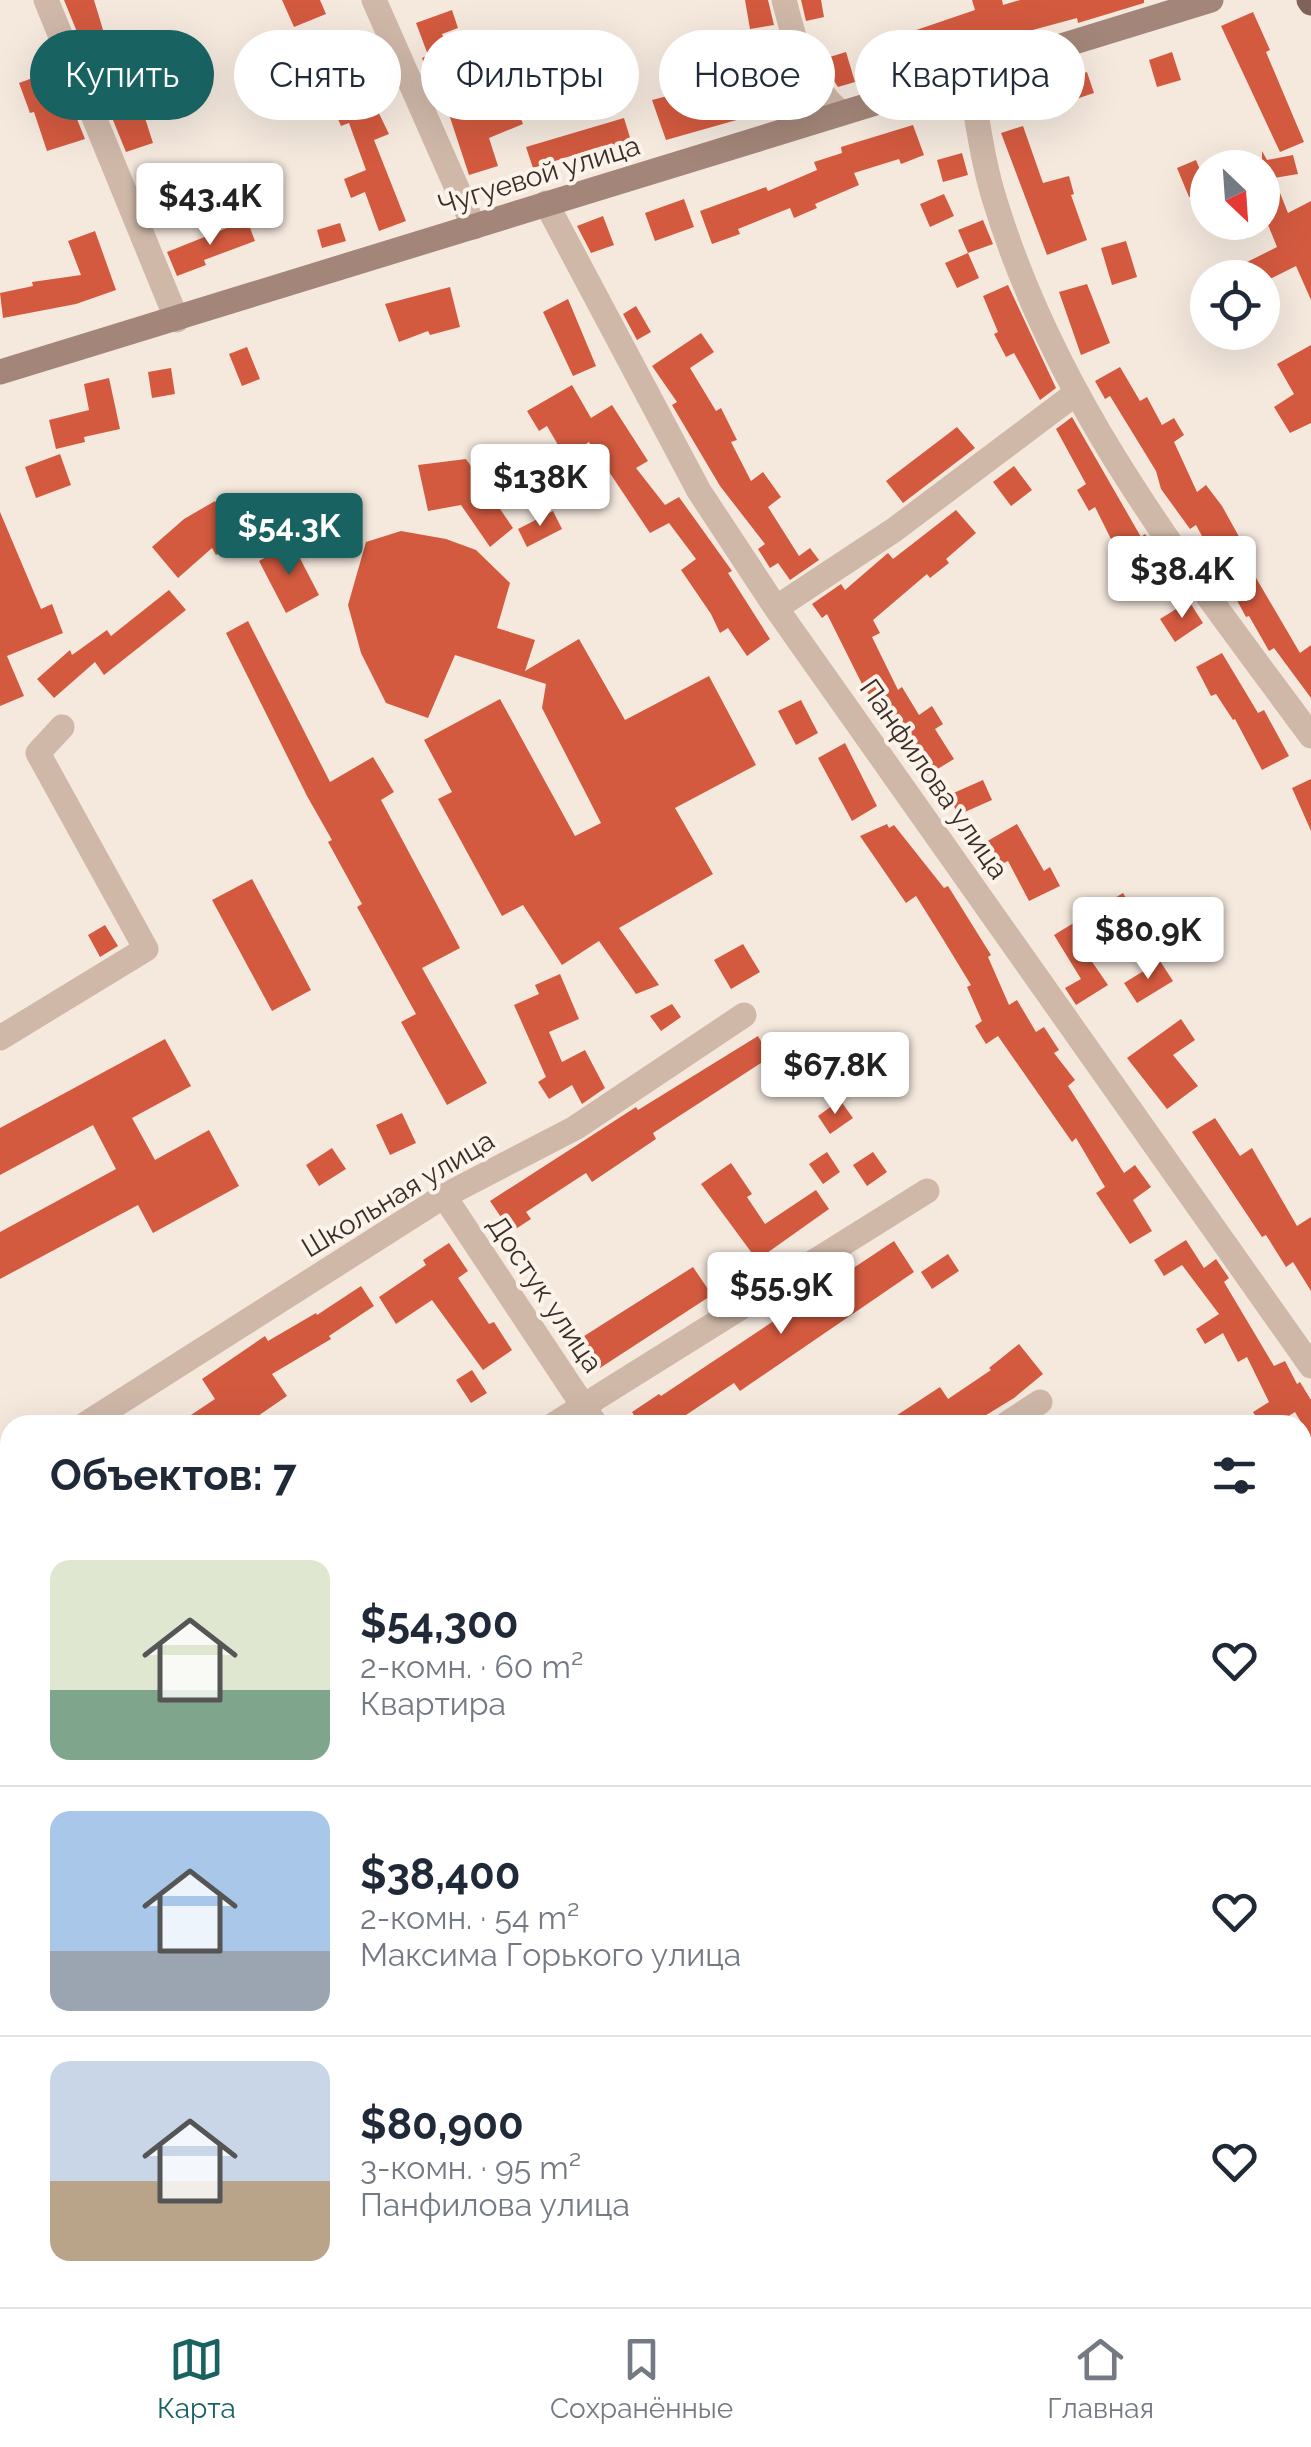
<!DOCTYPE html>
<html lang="ru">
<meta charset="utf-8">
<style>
body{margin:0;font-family:Raleway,sans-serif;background:#f2f2f3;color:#1f2937;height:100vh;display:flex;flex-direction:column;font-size:38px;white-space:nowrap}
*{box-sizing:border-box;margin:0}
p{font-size:32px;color:#747a83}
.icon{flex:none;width:55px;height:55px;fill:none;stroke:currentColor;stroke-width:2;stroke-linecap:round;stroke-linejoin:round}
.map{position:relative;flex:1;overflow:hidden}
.side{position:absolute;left:0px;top:1415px;width:1312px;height:892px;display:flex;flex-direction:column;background:#fff;border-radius:30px 30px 0 0;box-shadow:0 10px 40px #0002}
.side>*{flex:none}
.top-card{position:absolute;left:30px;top:30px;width:1252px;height:90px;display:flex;gap:20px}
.needle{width:65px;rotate:155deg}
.tools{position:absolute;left:1190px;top:150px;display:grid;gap:20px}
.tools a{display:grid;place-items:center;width:90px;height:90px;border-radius:50%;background:#fff;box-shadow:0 10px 40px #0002;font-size:50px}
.price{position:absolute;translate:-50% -85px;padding:0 22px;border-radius:10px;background:#fff;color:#222;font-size:32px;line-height:65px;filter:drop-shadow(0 2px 5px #0008)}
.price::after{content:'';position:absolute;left:50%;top:60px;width:30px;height:22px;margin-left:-15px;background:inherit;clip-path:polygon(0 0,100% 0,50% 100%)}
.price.on{background:#196262;color:#fff}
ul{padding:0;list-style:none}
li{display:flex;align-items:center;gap:30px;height:250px;padding:0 50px}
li+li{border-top:2px solid #e0e1e3}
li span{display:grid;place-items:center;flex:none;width:280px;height:200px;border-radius:20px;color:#555}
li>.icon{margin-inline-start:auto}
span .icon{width:120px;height:120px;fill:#fffc;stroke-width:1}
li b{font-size:42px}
h2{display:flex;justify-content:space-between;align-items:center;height:120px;padding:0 50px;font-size:42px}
.tag{padding:0 35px;border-radius:45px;background:#fff;box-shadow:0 10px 40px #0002;font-size:35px;line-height:90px}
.tag.on{background:#196262;color:#fff}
.tab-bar{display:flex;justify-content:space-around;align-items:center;height:140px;border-top:2px solid #e0e1e3;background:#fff;font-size:28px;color:#747a83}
.tab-bar a{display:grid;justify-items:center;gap:5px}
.tab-bar .on{color:#196262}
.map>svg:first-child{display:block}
.building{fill:#d35a3f}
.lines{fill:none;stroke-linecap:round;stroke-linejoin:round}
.street{stroke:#cfb8a8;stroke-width:25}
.secondary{stroke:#a38679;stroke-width:25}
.primary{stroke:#7f6358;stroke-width:25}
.labels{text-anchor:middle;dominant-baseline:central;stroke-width:8;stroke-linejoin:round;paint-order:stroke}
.street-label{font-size:28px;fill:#3b2e29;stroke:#fcf3eb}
</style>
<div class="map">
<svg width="1311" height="2307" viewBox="0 0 1311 2307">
<rect width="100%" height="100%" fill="#f5e9de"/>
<!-- building -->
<path class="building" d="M 64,0 L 94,0 L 116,73 L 122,71 L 136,118 L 144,115 L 153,143 L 126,152 Z
M 282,0 L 320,0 L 326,14 L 294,27 Z
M 745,0 L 768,0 L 774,25 L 750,29 Z
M 801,0 L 821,0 L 824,17 L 806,21 Z
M 972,0 L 1002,0 L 1003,5 L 1020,0 L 1144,0 L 1144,3 L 1078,23 L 1077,18 L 937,56 L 935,51 L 892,65 L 884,41 L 975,10 Z
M 452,10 L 458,28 L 442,34 L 469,102 L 508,87 L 523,124 L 489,138 L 498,166 L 469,175 L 436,75 L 429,78 L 422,58 L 428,55 L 416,23 Z
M 1253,12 L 1270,50 L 1266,52 L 1304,142 L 1280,152 L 1221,26 Z
M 348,50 L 389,134 L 374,140 L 406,221 L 379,231 L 365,192 L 351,198 L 344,179 L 366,170 L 349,123 L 341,126 L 326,91 L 320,94 L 308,67 Z
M 846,52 L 855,82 L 838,87 L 820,60 Z
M 1172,52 L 1181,80 L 1157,87 L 1149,60 Z
M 785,60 L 801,95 L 765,112 L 666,140 L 652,100 L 751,74 Z
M 57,69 L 85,139 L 47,151 L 34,112 L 30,113 L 19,83 Z
M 1087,72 L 1094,93 L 1067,102 L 1065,97 L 1031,110 L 1025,93 Z
M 624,118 L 635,154 L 607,162 L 602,146 L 533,168 L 526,147 Z
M 913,125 L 924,155 L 901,164 L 899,159 L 854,173 L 859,185 L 815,204 L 817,208 L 794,218 L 790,208 L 738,229 L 740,234 L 712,244 L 700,211 L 766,187 L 768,191 L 817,170 L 814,162 L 842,153 L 841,147 Z
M 1023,126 L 1043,183 L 1069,176 L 1074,194 L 1071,195 L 1087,240 L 1047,255 L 1001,133 Z
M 1262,151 L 1267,160 L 1293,155 L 1298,174 L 1274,178 L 1288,213 L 1311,201 L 1311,300 L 1296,266 L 1272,278 L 1215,278 L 1277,247 L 1262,210 Z
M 962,153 L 968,175 L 943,182 L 937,160 Z
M 1196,160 L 1208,189 L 1189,197 L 1177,168 Z
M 246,167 L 258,200 L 234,209 L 222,176 Z
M 944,194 L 954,216 L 930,227 L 920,204 Z
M 684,199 L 694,227 L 655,241 L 645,213 Z
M 603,216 L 614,245 L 591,253 L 577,226 Z
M 247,220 L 255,241 L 204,260 L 206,265 L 177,276 L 167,252 Z
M 983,220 L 993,244 L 968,253 L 958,230 Z
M 340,223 L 346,241 L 322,248 L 317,230 Z
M 95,231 L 116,290 L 76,304 L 3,318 L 0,293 L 33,286 L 32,282 L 81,275 L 68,241 Z
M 1126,241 L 1137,277 L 1112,285 L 1101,248 Z
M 968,253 L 979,278 L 957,288 L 945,263 Z
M 1087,284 L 1110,343 L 1081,355 L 1059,292 Z
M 1008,285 L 1056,388 L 1040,400 L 1014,353 L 1006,357 L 994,334 L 998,332 L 983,296 Z
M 450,287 L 460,327 L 430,335 L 428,331 L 399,342 L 385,304 Z
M 568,299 L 596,366 L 573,376 L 543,312 Z
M 636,306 L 651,332 L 637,340 L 623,314 Z
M 701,333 L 714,352 L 690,368 L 716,411 L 721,408 L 737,440 L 731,442 L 751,481 L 763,472 L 781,497 L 768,507 L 799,556 L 810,548 L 819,560 L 790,580 L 778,563 L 770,568 L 758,549 L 765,544 L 720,486 L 672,405 L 677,402 L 652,366 Z
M 1311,345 L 1311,423 L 1290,433 L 1274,407 L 1294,394 L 1277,364 Z
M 247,347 L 260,379 L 242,386 L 229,354 Z
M 1120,367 L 1140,401 L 1147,397 L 1162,425 L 1174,418 L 1184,435 L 1174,442 L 1197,492 L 1206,485 L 1222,506 L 1247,551 L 1242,554 L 1300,653 L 1311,645 L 1311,698 L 1274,648 L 1269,651 L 1249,616 L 1246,617 L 1196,525 L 1190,529 L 1161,489 L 1156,471 L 1110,396 L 1105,399 L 1095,381 Z
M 171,368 L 175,394 L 152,398 L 148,372 Z
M 109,378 L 120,429 L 84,437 L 85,442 L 56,449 L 49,420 L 89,410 L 84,384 Z
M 572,385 L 591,418 L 612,405 L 648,461 L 636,468 L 665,505 L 679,497 L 732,571 L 728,573 L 770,639 L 747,656 L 728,628 L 720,633 L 711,614 L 681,570 L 696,559 L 669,523 L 650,533 L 589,442 L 565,457 L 547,426 L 539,431 L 527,411 Z
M 1072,417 L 1141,537 L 1145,534 L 1160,557 L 1134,578 L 1117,557 L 1119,555 L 1095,507 L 1089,511 L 1077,490 L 1086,484 L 1056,429 Z
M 957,427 L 975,448 L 903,503 L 886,481 Z
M 60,454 L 71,485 L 36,498 L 25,467 Z
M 466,459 L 513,528 L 490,547 L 461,505 L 428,511 L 418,465 Z
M 1014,466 L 1032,490 L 1011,506 L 993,482 Z
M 215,501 L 239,542 L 216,555 L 212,548 L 178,578 L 152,547 L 184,519 Z
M 956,510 L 976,533 L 946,559 L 949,563 L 930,578 L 927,574 L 873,620 L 880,633 L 872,637 L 898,690 L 902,687 L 919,715 L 932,706 L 943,724 L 935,729 L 954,759 L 926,776 L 908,746 L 904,749 L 862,684 L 827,614 L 822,618 L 812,604 L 841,584 L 845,590 L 888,553 L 893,559 Z
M 553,511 L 562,529 L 527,547 L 518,529 Z
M 0,512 L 41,609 L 52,604 L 63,633 L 7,656 L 24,696 L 0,706 Z
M 401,531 L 446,539 L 476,550 L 510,583 L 497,628 L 535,640 L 525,671 L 579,639 L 625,720 L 709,676 L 756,765 L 675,808 L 713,874 L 619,928 L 659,985 L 636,994 L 599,941 L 562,965 L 523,905 L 502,916 L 438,799 L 452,792 L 424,740 L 500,699 L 575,836 L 601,823 L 542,708 L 546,684 L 455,655 L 428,718 L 386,703 L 361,653 L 348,605 L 366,542 Z
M 292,543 L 319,595 L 286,613 L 259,561 Z
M 169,590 L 186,610 L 104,675 L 95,662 L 54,698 L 37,679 L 70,650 L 72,655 L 107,630 L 111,636 Z
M 1189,601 L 1203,623 L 1175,642 L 1160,619 Z
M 248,621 L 330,782 L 373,757 L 394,792 L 381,800 L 460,948 L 422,968 L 487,1083 L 447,1105 L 401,1022 L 416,1014 L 357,907 L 362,904 L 328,842 L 332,840 L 307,796 L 226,633 Z
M 1222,653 L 1258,713 L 1264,710 L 1289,756 L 1262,770 L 1235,719 L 1233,720 L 1216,694 L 1211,696 L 1196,667 Z
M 801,700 L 818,733 L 796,745 L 778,711 Z
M 845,743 L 877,806 L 852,821 L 818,758 Z
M 1311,779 L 1311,831 L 1292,788 Z
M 983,780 L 992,800 L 958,815 L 949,795 Z
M 887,824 L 889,828 L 894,825 L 944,888 L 948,886 L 991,955 L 988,957 L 1009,1005 L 1017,1000 L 1036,1032 L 1044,1027 L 1059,1050 L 1054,1053 L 1075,1080 L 1068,1086 L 1124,1173 L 1135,1165 L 1151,1187 L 1133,1200 L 1152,1231 L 1130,1244 L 1096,1193 L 1105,1187 L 1076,1138 L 1072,1142 L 998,1036 L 986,1044 L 975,1026 L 982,1021 L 967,987 L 971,985 L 938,931 L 916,896 L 906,903 L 860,836 Z
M 1017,824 L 1044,871 L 1050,867 L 1060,886 L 1029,901 L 1008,861 L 998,866 L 984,843 Z
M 252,879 L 311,990 L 272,1011 L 212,900 Z
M 1123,893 L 1138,918 L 1084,950 L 1108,985 L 1076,1005 L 1065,988 L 1081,979 L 1054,935 Z
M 105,925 L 118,946 L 100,957 L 88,935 Z
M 743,944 L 760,972 L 731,989 L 714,960 Z
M 1160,961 L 1173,981 L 1137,1003 L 1124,983 Z
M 560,974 L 579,1019 L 549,1032 L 562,1062 L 585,1050 L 605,1088 L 582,1104 L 572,1085 L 549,1099 L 538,1082 L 546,1077 L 514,1005 L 539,994 L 535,985 Z
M 672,1004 L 681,1017 L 661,1031 L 650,1016 Z
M 1181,1019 L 1195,1040 L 1173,1055 L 1198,1086 L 1167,1109 L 1127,1058 Z
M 758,1036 L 770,1057 L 653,1133 L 656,1139 L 592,1182 L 586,1173 L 526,1212 L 531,1219 L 511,1232 L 490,1201 L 636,1107 L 638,1110 Z
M 165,1039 L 191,1086 L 132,1118 L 155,1160 L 209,1130 L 239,1186 L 153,1233 L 138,1205 L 0,1279 L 0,1232 L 116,1169 L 93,1125 L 0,1175 L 0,1128 Z
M 840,1100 L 853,1118 L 830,1134 L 818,1116 Z
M 402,1113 L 416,1143 L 390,1155 L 376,1125 Z
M 1215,1118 L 1240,1156 L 1252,1148 L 1297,1226 L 1311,1217 L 1311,1291 L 1293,1262 L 1286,1267 L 1266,1235 L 1262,1237 L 1192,1132 Z
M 332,1148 L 346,1169 L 319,1186 L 306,1165 Z
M 827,1152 L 840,1172 L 823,1184 L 809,1164 Z
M 873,1152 L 887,1172 L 867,1186 L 853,1165 Z
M 731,1163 L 752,1194 L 747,1197 L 765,1224 L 816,1190 L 829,1209 L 757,1260 L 701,1184 Z
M 1186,1240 L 1204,1268 L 1216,1259 L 1229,1278 L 1224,1282 L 1274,1366 L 1285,1361 L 1297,1384 L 1300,1382 L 1311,1400 L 1311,1439 L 1295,1412 L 1274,1425 L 1261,1425 L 1253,1412 L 1269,1402 L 1247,1357 L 1238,1362 L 1223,1333 L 1205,1344 L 1196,1329 L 1219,1314 L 1182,1265 L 1164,1276 L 1154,1260 Z
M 894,1241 L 914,1272 L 740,1391 L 734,1383 L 671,1425 L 640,1425 L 632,1412 L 659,1394 L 661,1396 Z
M 449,1243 L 468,1271 L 458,1278 L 489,1324 L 494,1322 L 512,1350 L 483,1370 L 432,1300 L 396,1324 L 379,1297 L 426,1265 L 423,1260 Z
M 948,1254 L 959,1271 L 932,1289 L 921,1272 Z
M 693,1267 L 712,1295 L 600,1368 L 581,1338 Z
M 361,1286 L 374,1306 L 329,1336 L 331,1339 L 272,1374 L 287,1396 L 245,1425 L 176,1425 L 215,1399 L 202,1379 L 265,1336 L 268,1341 L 316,1313 L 317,1315 Z
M 1019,1344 L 1043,1374 L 1014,1398 L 970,1425 L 882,1425 L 940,1387 L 948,1399 L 991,1370 L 989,1368 Z
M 472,1370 L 487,1393 L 471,1403 L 456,1380 Z"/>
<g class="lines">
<!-- street -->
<path class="street" d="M 46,0 L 177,320
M 374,0 L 474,227
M 784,0 C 797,48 802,79 841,113
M 969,74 C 977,116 982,160 995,201 C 1058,407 1185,565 1311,736
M 546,203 L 699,491 L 776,608 L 1311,1366
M 776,608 L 894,530 L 1075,394
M 0,1038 L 146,949 L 38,753 L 62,727
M 444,1196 L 596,1425
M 84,1425 L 444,1196 L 575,1128 L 744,1015
M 553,1425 L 927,1191
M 1005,1425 L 1040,1402
M 0,1473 L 10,1470
M 0,1783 L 10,1779
M 1302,1841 L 1311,1836
M 0,1904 L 10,1931
M 1302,2150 L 1311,2145
M 147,2298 L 151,2307
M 1175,2298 L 1182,2307
M 598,2307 L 612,2298
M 1059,2307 L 1073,2298"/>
<!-- secondary -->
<path class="secondary" d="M 0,372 L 1211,0"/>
<!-- primary -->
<path class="primary" d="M 1309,0 L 1311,3"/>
</g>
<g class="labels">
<!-- street labels -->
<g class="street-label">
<text transform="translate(539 175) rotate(-17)">Чугуевой улица</text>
<text transform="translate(934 779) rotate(55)">Панфилова улица</text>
<text transform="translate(398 1194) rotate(-31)">Школьная улица</text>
<text transform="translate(545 1294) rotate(56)">Достук улица</text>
</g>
</g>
</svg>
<div class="tools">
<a><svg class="needle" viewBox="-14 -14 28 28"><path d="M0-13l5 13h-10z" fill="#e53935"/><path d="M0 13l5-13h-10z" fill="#747a83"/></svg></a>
<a><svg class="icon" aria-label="locate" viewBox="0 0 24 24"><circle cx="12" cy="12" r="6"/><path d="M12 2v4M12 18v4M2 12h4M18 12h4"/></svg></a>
</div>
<b class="price" style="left:210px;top:248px">$43.4K</b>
<b class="price" style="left:540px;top:529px">$138K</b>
<b class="price on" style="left:289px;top:578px">$54.3K</b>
<b class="price" style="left:1182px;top:621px">$38.4K</b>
<b class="price" style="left:1148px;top:982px">$80.9K</b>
<b class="price" style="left:835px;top:1117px">$67.8K</b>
<b class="price" style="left:781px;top:1337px">$55.9K</b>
<div class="top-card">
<a class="tag on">Купить</a>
<a class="tag">Снять</a>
<a class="tag">Фильтры</a>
<a class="tag">Новое</a>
<a class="tag">Квартира</a>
</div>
<section class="side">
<h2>Объектов: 7<svg class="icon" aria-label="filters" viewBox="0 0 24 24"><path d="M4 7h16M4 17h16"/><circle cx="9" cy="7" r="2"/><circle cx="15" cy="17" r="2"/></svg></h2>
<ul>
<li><span style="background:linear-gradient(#dfe7d0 65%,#7fa58c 0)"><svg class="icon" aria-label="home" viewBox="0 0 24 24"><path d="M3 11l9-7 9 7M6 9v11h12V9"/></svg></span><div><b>$54,300</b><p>2-комн. · 60 m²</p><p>Квартира</p></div><svg class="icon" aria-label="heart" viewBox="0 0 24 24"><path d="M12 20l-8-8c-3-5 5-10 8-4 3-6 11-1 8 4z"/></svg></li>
<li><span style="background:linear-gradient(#a9c7e8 70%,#9aa5b1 0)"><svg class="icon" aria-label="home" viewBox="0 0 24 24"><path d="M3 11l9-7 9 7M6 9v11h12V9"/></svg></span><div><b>$38,400</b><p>2-комн. · 54 m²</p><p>Максима Горького улица</p></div><svg class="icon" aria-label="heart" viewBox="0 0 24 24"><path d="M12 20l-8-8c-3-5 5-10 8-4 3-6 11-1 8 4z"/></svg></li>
<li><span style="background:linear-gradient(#c9d6e8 60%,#b9a48a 0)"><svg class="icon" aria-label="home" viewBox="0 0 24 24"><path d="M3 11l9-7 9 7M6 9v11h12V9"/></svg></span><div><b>$80,900</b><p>3-комн. · 95 m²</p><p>Панфилова улица</p></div><svg class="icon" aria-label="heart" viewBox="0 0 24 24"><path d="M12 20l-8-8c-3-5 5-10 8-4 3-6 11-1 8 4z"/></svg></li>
</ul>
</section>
</div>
<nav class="tab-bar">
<a class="on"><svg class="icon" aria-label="map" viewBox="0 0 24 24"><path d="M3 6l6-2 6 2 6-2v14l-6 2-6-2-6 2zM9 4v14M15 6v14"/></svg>Карта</a>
<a><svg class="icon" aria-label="saved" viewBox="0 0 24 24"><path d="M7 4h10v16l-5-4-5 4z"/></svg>Сохранённые</a>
<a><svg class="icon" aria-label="home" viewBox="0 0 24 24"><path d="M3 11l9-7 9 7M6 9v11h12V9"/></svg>Главная</a>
</nav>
